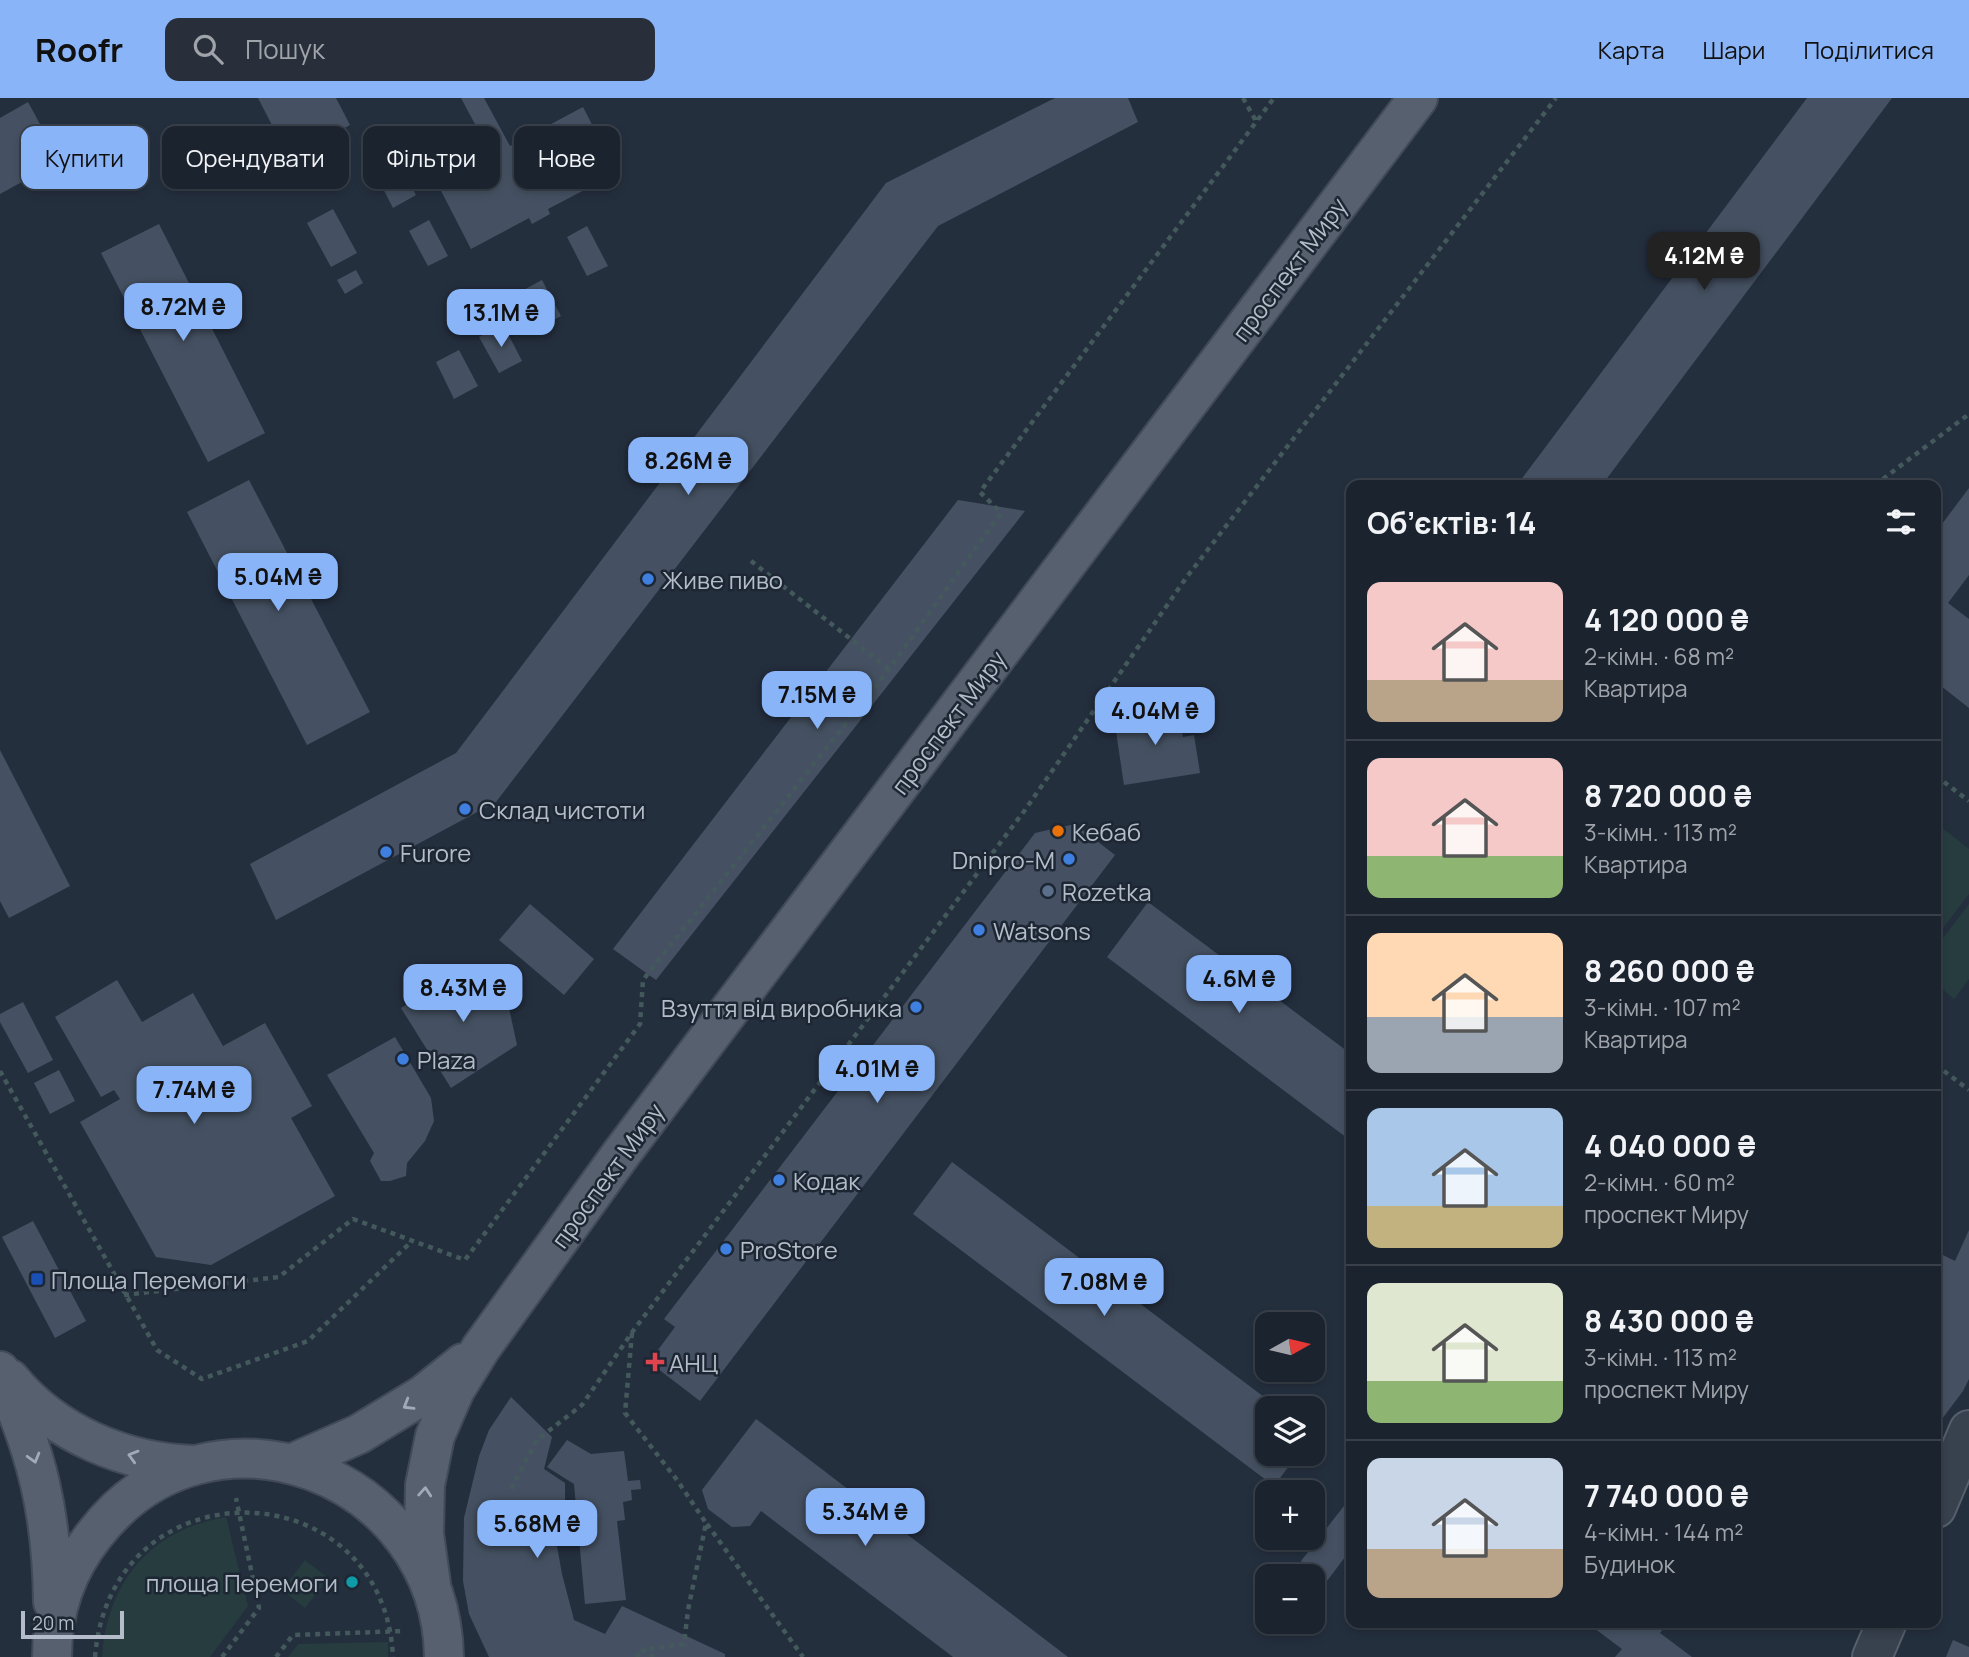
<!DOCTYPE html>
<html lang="uk">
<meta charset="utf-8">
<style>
body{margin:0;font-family:Manrope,sans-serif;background:#282f3a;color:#f1f3f6;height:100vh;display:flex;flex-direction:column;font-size:26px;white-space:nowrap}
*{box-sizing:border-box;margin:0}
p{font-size:23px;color:#a0a4aa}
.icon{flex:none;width:38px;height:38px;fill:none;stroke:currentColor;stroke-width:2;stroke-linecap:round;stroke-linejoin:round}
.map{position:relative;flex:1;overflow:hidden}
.side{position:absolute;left:1346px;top:382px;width:595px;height:1148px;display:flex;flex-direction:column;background:#1b232e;border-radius:14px;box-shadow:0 4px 10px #0003,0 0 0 2px #39404a}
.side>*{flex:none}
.guide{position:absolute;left:21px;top:28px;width:665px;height:63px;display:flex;gap:14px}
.needle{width:46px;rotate:82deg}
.fabs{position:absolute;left:1255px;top:1214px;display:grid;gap:14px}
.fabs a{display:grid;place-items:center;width:70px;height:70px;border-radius:14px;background:#1b232e;box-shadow:0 4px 10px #0003,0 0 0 2px #39404a;font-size:35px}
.scale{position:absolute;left:21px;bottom:18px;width:103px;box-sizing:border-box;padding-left:7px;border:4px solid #b4bcc9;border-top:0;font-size:19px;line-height:24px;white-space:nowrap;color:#b4bcc9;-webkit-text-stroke:5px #1d2633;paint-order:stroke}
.price{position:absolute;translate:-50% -60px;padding:0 16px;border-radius:14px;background:#8ab4f8;color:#111;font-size:23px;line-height:46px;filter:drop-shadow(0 2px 4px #0008)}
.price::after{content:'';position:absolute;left:50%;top:42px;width:21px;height:16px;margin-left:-10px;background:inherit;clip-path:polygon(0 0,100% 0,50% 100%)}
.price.active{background:#222;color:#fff}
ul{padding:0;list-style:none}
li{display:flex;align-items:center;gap:21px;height:175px;padding:0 21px}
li+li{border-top:2px solid #39404a}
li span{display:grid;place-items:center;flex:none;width:196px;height:140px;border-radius:14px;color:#555}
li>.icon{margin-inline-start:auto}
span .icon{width:84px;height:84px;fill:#fffc;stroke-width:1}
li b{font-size:30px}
h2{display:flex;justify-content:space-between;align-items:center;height:84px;padding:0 21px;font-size:30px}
.pill{padding:0 24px;border-radius:14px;background:#1b232e;box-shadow:0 4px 10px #0003,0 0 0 2px #39404a;font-size:24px;line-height:63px}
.pill.active{background:#8ab4f8;color:#111}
header{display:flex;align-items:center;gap:42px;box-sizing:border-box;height:98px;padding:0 35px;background:#8ab4f8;color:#111}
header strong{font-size:33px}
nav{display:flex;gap:38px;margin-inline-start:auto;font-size:24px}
.search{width:490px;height:63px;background:#282f3a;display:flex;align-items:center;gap:18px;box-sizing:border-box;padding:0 24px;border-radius:14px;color:#a0a4aa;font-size:26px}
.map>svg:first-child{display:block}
.green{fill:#263c3f}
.building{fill:#455162}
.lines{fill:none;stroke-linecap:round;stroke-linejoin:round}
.minor-casing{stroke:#565f6c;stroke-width:42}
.major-casing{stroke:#414a57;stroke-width:42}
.path{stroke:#44595c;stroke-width:4.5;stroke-dasharray:5 5;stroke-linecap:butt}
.minor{stroke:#38414e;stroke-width:38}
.major{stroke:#56606e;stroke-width:38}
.oneway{stroke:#a1aab7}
.shop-dot{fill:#3f7fe0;stroke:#1d2633;stroke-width:2.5}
.food-dot{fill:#e8710a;stroke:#1d2633;stroke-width:2.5}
.service-dot{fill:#5c6f8a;stroke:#1d2633;stroke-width:2.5}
.transit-dot{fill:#1a4fb4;stroke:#1d2633;stroke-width:2.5}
.health-dot{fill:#e0444e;stroke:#1d2633;stroke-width:2.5}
.culture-dot{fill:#0f9aa8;stroke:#1d2633;stroke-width:2.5}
.labels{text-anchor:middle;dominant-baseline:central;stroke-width:5;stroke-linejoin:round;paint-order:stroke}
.street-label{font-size:24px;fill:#b4bcc9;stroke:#1d2633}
.poi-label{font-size:24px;fill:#b4bcc9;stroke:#1d2633;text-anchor:start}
</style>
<header>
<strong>Roofr</strong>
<div class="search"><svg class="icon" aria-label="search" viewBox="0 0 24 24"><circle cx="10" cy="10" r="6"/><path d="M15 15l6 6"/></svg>Пошук</div>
<nav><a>Карта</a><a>Шари</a><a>Поділитися</a></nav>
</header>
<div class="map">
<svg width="1969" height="1559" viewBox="0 0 1969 1559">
<rect width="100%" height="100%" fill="#242f3e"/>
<!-- green -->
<path class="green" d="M 1936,725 L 1969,751 L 1969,796 L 1936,839 Z
M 1969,806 L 1969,881 L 1954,901 L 1936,886 L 1936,849 Z
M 226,1419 L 248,1508 L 210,1559 L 102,1559 C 107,1484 151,1431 226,1419 Z
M 305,1462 L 328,1480 L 305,1510 L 282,1492 Z
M 388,1544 L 388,1559 L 288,1559 L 298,1546 Z"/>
<!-- building -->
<path class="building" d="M 258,0 L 336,0 L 350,27 L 289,60 Z
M 461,0 L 484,0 L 510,48 L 583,9 L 617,75 L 548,111 L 550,116 L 532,126 L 529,120 L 471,151 L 437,85 L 491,56 Z
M 1055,0 L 1128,0 L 1138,24 L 938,128 L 496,704 L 276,822 L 250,766 L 456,655 L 886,85 Z
M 1807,0 L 1892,0 L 1602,387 L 1517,387 Z
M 28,4 L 60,63 L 0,96 L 0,20 Z
M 397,63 L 416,97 L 393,110 L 375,75 Z
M 333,111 L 357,155 L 331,169 L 307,125 Z
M 429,122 L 448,158 L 428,168 L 409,133 Z
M 159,126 L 265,335 L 208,364 L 101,155 Z
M 587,128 L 608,168 L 587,178 L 567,139 Z
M 356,172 L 363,185 L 345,196 L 337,182 Z
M 542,182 L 561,218 L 538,231 L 518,195 Z
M 503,226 L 522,263 L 499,275 L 479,239 Z
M 459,252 L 478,288 L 454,301 L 436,264 Z
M 249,382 L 370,614 L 307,647 L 187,414 Z
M 1969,390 L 1969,477 L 1948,505 L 1969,521 L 1969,610 L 1936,584 L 1936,434 Z
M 958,402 L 1025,413 L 656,882 L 613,851 Z
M 1179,610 L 1183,639 L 1194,637 L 1200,675 L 1124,687 L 1114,620 Z
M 0,652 L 70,788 L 9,820 L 0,803 Z
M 1075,726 L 1115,757 L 700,1303 L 649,1264 L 675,1229 L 664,1221 L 1035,735 Z
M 1148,804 L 1351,956 L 1351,1043 L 1107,859 Z
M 530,806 L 594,861 L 564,897 L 499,842 Z
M 470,867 L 507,901 L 517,947 L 451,990 L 401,910 Z
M 117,882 L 142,924 L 193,895 L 223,948 L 265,925 L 312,1008 L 291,1020 L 335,1098 L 211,1167 L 156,1159 L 80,1024 L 120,1001 L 114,992 L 101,999 L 55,919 Z
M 23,904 L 53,962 L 28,975 L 0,924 L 0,916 Z
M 395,939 L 431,1000 L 434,1023 L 425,1043 L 407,1065 L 406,1078 L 390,1083 L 381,1083 L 370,1063 L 374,1055 L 327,977 Z
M 59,972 L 75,1003 L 50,1016 L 34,985 Z
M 952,1064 L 1280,1311 L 1267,1311 L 1267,1356 L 1298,1356 L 1274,1388 L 913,1116 Z
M 33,1123 L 86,1223 L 55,1240 L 2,1139 Z
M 1969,1132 L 1969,1281 L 1963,1293 L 1936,1329 L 1936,1167 L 1941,1156 L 1955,1163 Z
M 511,1299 L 552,1339 L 544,1371 L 565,1385 L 565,1420 L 553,1426 L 562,1476 L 574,1522 L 605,1536 L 622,1508 L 725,1556 L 725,1559 L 489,1559 L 469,1516 L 463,1483 L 464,1420 L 479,1358 L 489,1332 Z
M 756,1321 L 1068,1559 L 953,1559 L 761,1413 L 750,1428 L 732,1429 L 708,1411 L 702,1392 Z
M 567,1342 L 591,1356 L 624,1353 L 628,1383 L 640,1382 L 641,1391 L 631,1392 L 632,1402 L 623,1404 L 625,1422 L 617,1423 L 626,1502 L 585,1506 L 574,1386 L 547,1369 Z
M 1351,1399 L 1351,1451 L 1327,1483 L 1301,1463 Z
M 1586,1524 L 1668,1524 L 1660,1535 L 1692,1559 L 1615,1559 L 1622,1551 Z
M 1953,1542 L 1969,1549 L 1969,1559 L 1946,1559 Z"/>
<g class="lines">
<!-- minor casing -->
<g class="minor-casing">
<path id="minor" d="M 1936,1410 L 1969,1332
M 1872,1559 L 1887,1524"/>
</g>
<!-- major casing -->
<g class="major-casing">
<path id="major" d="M 0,1273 C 37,1354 52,1415 53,1504
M 10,1281 C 55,1336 125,1365 194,1367
M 291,1366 L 359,1336 L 423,1297 L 463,1265
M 431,1486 L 424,1436 L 425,1387 L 435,1338 L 455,1292 L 481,1250 L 621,1056 L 1418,0
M 52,1559 C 52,1513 67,1471 95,1436 C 210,1287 441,1375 444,1559"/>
</g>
<!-- path -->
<path class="path" d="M 1243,0 L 1256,23
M 1875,387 L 1969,316
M 751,463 L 889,571
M 1936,678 L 1969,703
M 1936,967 L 1969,992
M 0,973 L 157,1252 L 202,1281 L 308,1243 L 412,1143
M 124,1197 L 279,1179 L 353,1121 L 465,1162 L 640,926 L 643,882 L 889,571 L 1001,415 L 980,394 L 1274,0
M 632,1235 L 625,1315 L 677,1382 L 706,1425 L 688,1512 L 684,1546 L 643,1552 L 654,1559
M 511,1391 L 537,1342 L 582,1307 L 633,1233 L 1025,712 L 1186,480 L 1556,0
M 707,1426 L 803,1559
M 95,1559 C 111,1363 384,1370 393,1559
M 222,1559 L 259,1510 L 236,1400
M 276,1559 L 293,1537 L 404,1533
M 636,1559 L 643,1552"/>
<!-- minor -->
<use href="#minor" class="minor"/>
<!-- major -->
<use href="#major" class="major"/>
</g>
<!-- one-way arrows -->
<defs><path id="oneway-chevron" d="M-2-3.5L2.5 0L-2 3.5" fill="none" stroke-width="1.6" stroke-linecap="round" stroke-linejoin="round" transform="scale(1.75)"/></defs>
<g class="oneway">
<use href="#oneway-chevron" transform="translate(408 1307) rotate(149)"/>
<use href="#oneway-chevron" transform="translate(133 1358) rotate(-164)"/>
<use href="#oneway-chevron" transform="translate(34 1360) rotate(74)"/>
<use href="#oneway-chevron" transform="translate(425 1394) rotate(-86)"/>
</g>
<!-- markers -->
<g class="shop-dot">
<circle cx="648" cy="481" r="7"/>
<circle cx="465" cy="711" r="7"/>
<circle cx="386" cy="754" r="7"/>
<circle cx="1069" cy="761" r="7"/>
<circle cx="979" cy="832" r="7"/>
<circle cx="916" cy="909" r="7"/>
<circle cx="403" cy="961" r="7"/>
<circle cx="779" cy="1082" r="7"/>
<circle cx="726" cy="1151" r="7"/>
</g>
<circle class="food-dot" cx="1058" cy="733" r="7"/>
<circle class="service-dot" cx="1048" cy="793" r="7"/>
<rect class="transit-dot" x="30" y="1174" width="14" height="14" rx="3.5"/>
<path class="health-dot" d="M651.5 1253.5h7v7h7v7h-7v7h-7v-7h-7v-7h7z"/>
<circle class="culture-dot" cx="352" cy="1484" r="7"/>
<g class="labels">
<!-- street labels -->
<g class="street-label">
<text transform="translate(1289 171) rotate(-53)">проспект Миру</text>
<text transform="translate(948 624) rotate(-53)">проспект Миру</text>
<text transform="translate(607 1077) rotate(-54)">проспект Миру</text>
</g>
<!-- poi labels -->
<g class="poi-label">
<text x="662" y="481">Живе пиво</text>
<text x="479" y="711">Склад чистоти</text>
<text x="1072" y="733">Кебаб</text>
<text x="400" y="754">Furore</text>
<text x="1055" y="761" text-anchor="end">Dnipro-M</text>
<text x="1062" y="793">Rozetka</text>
<text x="993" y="832">Watsons</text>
<text x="902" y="909" text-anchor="end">Взуття від виробника</text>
<text x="417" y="961">Plaza</text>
<text x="793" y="1082">Кодак</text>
<text x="740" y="1151">ProStore</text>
<text x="51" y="1181">Площа Перемоги</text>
<text x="669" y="1264">АНЦ</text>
<text x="338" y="1484" text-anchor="end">площа Перемоги</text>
</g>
</g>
</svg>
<div class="fabs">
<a><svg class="needle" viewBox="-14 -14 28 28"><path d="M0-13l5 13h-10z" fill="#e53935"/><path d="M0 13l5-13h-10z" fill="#a0a4aa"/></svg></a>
<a><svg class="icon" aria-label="layers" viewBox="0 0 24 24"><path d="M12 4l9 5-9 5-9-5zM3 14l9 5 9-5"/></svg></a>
<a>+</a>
<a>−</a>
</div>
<div class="scale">20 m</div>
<b class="price active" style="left:1704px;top:194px">4.12M ₴</b>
<b class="price" style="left:183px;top:245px">8.72M ₴</b>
<b class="price" style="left:501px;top:251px">13.1M ₴</b>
<b class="price" style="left:688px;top:399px">8.26M ₴</b>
<b class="price" style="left:278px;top:515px">5.04M ₴</b>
<b class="price" style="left:817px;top:633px">7.15M ₴</b>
<b class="price" style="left:1155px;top:649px">4.04M ₴</b>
<b class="price" style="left:1239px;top:917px">4.6M ₴</b>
<b class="price" style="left:463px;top:926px">8.43M ₴</b>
<b class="price" style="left:877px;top:1007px">4.01M ₴</b>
<b class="price" style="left:194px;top:1028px">7.74M ₴</b>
<b class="price" style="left:1104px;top:1220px">7.08M ₴</b>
<b class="price" style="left:865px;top:1450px">5.34M ₴</b>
<b class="price" style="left:537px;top:1462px">5.68M ₴</b>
<div class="guide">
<a class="pill active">Купити</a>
<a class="pill">Орендувати</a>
<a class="pill">Фільтри</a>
<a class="pill">Нове</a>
</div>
<section class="side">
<h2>Об’єктів: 14<svg class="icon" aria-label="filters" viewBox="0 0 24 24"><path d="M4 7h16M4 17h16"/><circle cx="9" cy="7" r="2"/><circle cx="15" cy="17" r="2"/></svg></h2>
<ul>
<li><span style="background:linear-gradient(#f6c9c9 70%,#b9a48a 0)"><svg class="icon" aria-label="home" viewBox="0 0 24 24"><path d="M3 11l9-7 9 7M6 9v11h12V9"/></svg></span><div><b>4 120 000 ₴</b><p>2-кімн. · 68 m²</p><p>Квартира</p></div></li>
<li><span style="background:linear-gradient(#f6c9c9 70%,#8fb573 0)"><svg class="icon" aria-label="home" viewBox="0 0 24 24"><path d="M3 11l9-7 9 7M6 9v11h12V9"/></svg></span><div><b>8 720 000 ₴</b><p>3-кімн. · 113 m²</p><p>Квартира</p></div></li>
<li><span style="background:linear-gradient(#ffd9b3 60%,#9aa5b1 0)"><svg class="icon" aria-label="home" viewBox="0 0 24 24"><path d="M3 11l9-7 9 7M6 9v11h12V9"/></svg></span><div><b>8 260 000 ₴</b><p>3-кімн. · 107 m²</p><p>Квартира</p></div></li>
<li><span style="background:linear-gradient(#a9c7e8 70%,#c2b280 0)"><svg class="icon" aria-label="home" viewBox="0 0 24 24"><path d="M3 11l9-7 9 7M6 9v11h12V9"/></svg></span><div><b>4 040 000 ₴</b><p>2-кімн. · 60 m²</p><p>проспект Миру</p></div></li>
<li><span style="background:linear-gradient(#dfe7d0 70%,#8fb573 0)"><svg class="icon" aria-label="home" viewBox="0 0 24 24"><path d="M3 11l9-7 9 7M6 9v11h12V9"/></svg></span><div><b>8 430 000 ₴</b><p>3-кімн. · 113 m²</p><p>проспект Миру</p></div></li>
<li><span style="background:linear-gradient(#c9d6e8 65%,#b9a48a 0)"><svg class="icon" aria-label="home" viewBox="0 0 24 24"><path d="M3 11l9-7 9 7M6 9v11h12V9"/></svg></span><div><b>7 740 000 ₴</b><p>4-кімн. · 144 m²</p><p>Будинок</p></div></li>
</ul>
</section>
</div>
